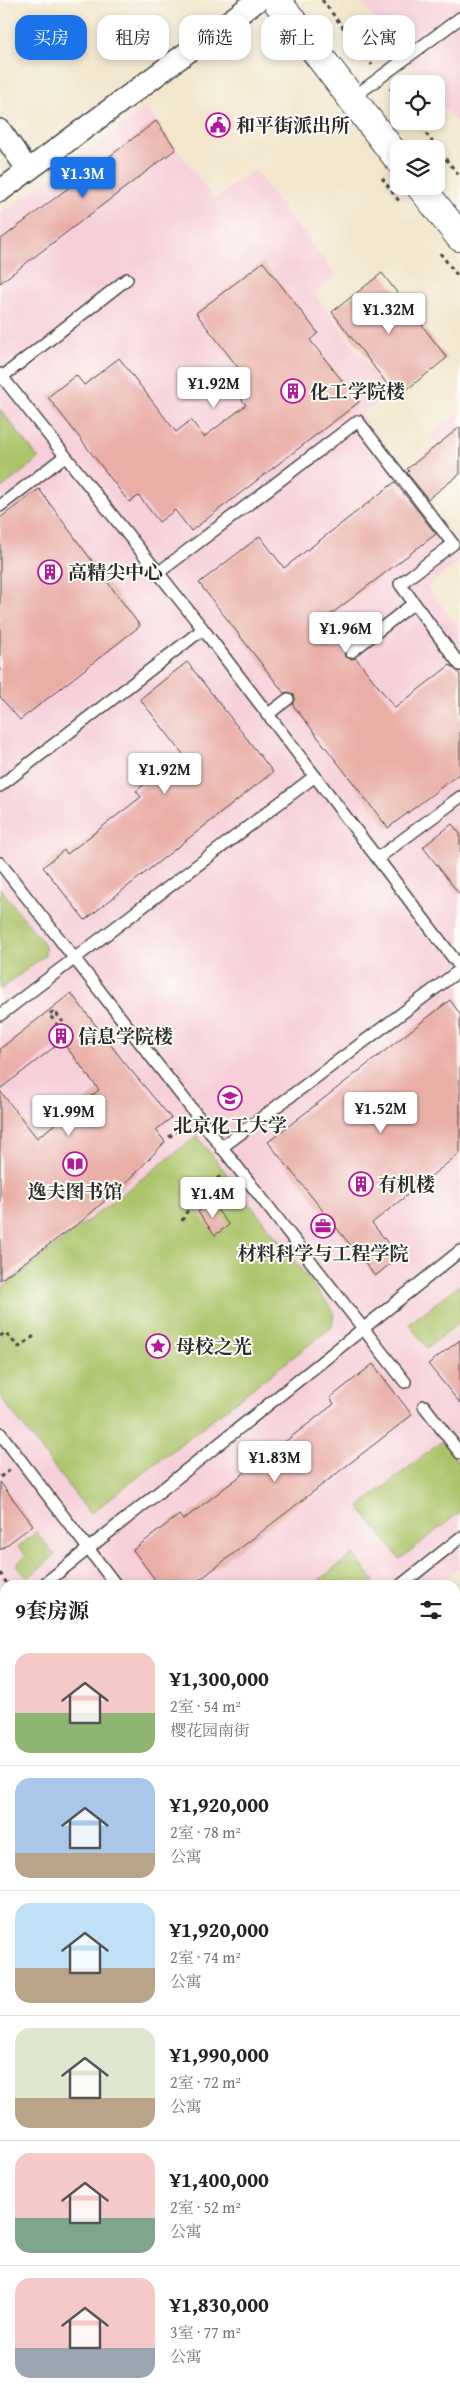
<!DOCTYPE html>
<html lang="zh">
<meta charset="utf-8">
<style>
body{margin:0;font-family:"Gentium Book Plus","Noto Serif SC",serif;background:#f2f2f2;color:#222;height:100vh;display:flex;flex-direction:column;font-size:19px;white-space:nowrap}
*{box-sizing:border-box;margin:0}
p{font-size:16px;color:#767676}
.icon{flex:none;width:28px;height:28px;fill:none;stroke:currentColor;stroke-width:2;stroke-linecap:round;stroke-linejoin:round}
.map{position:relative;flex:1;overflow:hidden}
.side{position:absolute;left:0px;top:1580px;width:460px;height:820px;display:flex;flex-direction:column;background:#fff;border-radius:15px 15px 0 0;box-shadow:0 2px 8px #0003}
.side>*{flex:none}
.hud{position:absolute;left:15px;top:15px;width:430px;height:45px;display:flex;gap:10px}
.buttons{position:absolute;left:390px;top:75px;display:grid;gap:10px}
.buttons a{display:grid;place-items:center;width:55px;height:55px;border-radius:10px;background:#fff;box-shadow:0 2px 8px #0003;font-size:25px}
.price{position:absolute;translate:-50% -42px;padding:0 11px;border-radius:5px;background:#fff;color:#222;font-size:16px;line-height:32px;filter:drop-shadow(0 1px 2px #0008)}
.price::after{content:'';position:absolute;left:50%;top:30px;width:15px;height:11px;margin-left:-8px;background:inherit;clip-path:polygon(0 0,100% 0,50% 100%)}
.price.active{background:#1a73e8;color:#fff}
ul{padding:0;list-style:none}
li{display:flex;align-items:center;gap:15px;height:125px;padding:0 15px}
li+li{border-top:1px solid #e0e0e0}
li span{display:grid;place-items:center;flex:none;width:140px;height:100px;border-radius:15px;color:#555}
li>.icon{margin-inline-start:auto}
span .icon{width:60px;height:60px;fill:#fffc;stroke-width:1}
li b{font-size:21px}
h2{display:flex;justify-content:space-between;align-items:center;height:60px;padding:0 15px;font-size:21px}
.chip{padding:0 18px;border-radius:15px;background:#fff;box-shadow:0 2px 8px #0003;font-size:18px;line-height:45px}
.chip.active{background:#1a73e8;color:#fff}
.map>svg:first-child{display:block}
.built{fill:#f6cfd8}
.green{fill:#acc469;stroke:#6c784a}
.forest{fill:#89aa5d;stroke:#5a6a44}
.building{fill:#e9afa7}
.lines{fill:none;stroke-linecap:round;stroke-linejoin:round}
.service-casing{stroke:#494743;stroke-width:14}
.minor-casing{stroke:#494743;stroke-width:24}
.tertiary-casing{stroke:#494743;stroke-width:30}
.trunk-casing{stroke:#494743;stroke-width:30}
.path{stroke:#494743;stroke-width:3;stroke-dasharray:4 4;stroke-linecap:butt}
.service{stroke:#fff;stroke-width:11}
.minor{stroke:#fff;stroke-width:21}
.tertiary{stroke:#fff;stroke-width:28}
.trunk{stroke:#fff;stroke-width:28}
.labels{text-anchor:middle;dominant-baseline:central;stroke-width:4;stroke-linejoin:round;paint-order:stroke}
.poi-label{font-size:19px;font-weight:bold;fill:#2b2b2b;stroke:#fdfcf7;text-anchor:start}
</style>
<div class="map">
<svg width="460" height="2400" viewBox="0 0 460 2400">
<rect width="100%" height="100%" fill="#fdfcf7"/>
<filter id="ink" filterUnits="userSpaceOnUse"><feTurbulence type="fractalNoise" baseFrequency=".02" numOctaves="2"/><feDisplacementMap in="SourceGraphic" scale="10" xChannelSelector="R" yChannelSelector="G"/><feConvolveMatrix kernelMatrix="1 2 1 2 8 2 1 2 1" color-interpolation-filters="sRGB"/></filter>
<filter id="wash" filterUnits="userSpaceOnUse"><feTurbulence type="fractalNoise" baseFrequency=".0096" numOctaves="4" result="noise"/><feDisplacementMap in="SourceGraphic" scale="20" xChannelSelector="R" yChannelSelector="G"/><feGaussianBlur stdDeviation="1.12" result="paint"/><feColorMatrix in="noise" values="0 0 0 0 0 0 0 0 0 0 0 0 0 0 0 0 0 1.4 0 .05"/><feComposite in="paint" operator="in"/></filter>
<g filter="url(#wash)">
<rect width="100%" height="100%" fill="#f2e6cc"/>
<!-- built -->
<path class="built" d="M 359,0 L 460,0 L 460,127 L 436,98 L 436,84 L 425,84 Z
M 146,107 L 214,199 L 254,170 L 336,276 L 314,293 L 390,393 L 361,415 L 460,545 L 460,561 L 427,587 L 460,629 L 460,1567 L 437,1585 L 5,1585 L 5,2005 L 0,2009 L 0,215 Z
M 460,411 L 460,474 L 430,435 Z
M 460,2172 L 460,2400 L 167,2400 L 174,2395 L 455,2395 L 455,2176 Z"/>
<!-- green -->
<path class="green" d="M 0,409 L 39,459 L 0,489 Z
M 0,888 L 45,945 L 45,955 L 0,990 Z
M 197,1136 L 334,1312 L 332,1327 L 90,1514 L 0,1396 L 0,1289 Z
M 460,1284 L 460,1322 L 427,1348 L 409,1324 Z
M 442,1441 L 460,1464 L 460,1512 L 400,1559 L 359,1507 Z
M 36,1532 L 55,1555 L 28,1578 L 16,1565 L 26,1556 L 18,1547 Z
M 353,1554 L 374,1581 L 370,1585 L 323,1585 L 319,1580 Z
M 5,1691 L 5,1780 L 0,1784 L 0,1695 Z"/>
<!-- forest -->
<path class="forest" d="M 238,2395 L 286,2395 L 279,2400 L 231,2400 Z"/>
<g id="blocks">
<!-- building -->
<path class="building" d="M 156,121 L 176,149 L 0,283 L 0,240 Z
M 263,262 L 318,333 L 310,340 L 359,402 L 191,531 L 175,510 L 159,522 L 139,496 L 129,502 L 48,397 L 76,375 L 84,385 L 119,358 L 176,432 L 191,420 L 204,437 L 246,405 L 230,384 L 243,374 L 196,313 Z
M 382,273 L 447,358 L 397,397 L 332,312 Z
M 460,427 L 460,474 L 428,499 L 407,473 L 409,471 L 407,469 Z
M 395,482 L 436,534 L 326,618 L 347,646 L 344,653 L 345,657 L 352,659 L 356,658 L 395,708 L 450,665 L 458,672 L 460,675 L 460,773 L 388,828 L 293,705 L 295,699 L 294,694 L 288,692 L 284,693 L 199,583 L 260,536 L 284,568 Z
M 39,489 L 140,626 L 20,720 L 0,697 L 0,518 Z
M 187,662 L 273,772 L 85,920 L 43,867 L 64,850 L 67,854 L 141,797 L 136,791 L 183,754 L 140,699 Z
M 452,824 L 460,834 L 460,895 L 423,847 Z
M 71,993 L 123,1061 L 171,1118 L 156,1130 L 165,1142 L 132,1177 L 83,1220 L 0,1280 L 0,1091 L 37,1138 L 99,1090 L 62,1041 L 0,1089 L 0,1049 Z
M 450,1000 L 460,1014 L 460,1153 L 372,1223 L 399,1257 L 375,1276 L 268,1142 Z
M 211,1202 L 229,1225 L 215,1235 L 198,1212 Z
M 460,1340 L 460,1403 L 428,1364 Z
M 373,1364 L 412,1415 L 193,1585 L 159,1585 L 133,1550 L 179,1515 L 183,1520 L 334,1404 L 330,1398 Z
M 0,1482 L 33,1525 L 0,1550 Z"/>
</g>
</g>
<g filter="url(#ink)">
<use href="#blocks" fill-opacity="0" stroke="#494743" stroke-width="1"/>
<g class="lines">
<!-- service casing -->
<g class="service-casing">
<path id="service" d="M 351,99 L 460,18
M 0,374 L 203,629 L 460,967
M 2,377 L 127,279
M 0,506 L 65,456
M 158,573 L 358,421 L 453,544 L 400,584 L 460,665
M 351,652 L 414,603
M 267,715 L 288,699
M 0,786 L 203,629
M 378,858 L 460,797
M 0,863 L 405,1382
M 0,1015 L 315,776
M 221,1148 L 460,970
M 424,1406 L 460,1453
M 0,1433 L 116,1585
M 43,1585 L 460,1251
M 401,1585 L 460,1538
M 0,1620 L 5,1616
M 0,1890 L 5,1896"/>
</g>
<!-- minor casing -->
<g class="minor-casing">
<path id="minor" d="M 0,130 L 28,170
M 0,191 L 258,0
M 438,2395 L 442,2400
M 201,2400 L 208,2395"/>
</g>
<!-- tertiary casing -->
<g class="tertiary-casing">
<path id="tertiary" d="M 276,0 L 399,160
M 420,186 L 460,237
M 455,1742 L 460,1748
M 455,1902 L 460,1898
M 0,2087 L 5,2084
M 0,2257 L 5,2253"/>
</g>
<!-- trunk casing -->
<g class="trunk-casing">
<path id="trunk" d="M 455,1787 L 460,1783
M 455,1841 L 460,1837
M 0,2144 L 5,2140
M 0,2196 L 5,2192"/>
</g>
<!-- path -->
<path class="path" d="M 322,0 L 372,65
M 390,88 L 399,99
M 416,121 L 460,177
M 382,178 L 399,201
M 440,253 L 460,279
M 58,1026 L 49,1014 L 54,1011 L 63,1022
M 169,1137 L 184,1125
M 204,1207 L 201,1202 L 230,1180
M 182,1221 L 195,1196 L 223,1174
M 0,1336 L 5,1333 L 19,1347 L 37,1334
M 0,1477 L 10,1470
M 0,1573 L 8,1585
M 0,1702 L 5,1697
M 0,1711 L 5,1715"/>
<!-- service -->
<use href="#service" class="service"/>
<!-- minor -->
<use href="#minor" class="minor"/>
<!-- tertiary -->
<use href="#tertiary" class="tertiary"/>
<!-- trunk -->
<use href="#trunk" class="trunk"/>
</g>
</g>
<!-- icons -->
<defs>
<g id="civic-ring" transform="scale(1.25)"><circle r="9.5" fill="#fdfcf7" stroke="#b5179e" stroke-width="1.5"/><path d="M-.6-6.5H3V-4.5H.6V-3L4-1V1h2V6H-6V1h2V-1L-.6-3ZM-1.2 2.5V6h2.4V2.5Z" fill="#b5179e"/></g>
<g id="building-ring" transform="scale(1.25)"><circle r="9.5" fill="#fdfcf7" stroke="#b5179e" stroke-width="1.5"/><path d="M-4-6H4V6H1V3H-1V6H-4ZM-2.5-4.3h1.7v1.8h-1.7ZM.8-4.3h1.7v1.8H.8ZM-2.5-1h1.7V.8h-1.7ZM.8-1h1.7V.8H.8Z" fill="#b5179e"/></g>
<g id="university-ring" transform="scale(1.25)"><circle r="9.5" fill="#fdfcf7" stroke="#b5179e" stroke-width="1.5"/><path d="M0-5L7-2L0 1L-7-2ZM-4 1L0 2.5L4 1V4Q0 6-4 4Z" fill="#b5179e"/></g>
<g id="library-ring" transform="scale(1.25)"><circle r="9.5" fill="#fdfcf7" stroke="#b5179e" stroke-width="1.5"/><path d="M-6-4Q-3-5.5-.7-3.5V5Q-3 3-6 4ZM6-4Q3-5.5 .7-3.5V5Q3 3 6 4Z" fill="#b5179e"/></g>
<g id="office-ring" transform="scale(1.25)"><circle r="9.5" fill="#fdfcf7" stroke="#b5179e" stroke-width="1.5"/><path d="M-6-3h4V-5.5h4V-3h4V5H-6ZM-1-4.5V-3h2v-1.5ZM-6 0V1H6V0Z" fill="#b5179e"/></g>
<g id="sight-ring" transform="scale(1.25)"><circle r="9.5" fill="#fdfcf7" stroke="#b5179e" stroke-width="1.5"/><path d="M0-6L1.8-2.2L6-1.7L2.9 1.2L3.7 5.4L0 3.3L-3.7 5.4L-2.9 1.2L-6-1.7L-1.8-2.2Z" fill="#b5179e"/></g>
</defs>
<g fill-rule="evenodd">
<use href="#civic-ring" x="218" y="125"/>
<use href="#building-ring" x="293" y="391"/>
<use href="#building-ring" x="50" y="572"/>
<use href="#building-ring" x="61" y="1036"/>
<use href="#university-ring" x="230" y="1098"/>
<use href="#library-ring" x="75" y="1164"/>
<use href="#building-ring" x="361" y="1184"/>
<use href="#office-ring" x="323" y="1226"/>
<use href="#sight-ring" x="158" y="1346"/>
</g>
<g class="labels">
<!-- poi labels -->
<g class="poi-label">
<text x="236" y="125">和平街派出所</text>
<text x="310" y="391">化工学院楼</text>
<text x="68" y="572">高精尖中心</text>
<text x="78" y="1036">信息学院楼</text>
<text x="230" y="1125" text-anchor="middle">北京化工大学</text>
<text x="378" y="1184">有机楼</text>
<text x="75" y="1191" text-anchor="middle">逸夫图书馆</text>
<text x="323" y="1253" text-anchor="middle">材料科学与工程学院</text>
<text x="176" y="1346">母校之光</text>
</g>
</g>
</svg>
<div class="buttons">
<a><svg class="icon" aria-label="locate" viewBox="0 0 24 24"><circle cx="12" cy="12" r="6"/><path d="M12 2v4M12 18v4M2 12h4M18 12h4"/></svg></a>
<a><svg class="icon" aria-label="layers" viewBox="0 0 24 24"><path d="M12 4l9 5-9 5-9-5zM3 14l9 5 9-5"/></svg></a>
</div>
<b class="price active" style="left:83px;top:199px">¥1.3M</b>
<b class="price" style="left:389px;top:335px">¥1.32M</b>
<b class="price" style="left:214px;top:409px">¥1.92M</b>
<b class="price" style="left:346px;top:654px">¥1.96M</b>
<b class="price" style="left:165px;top:795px">¥1.92M</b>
<b class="price" style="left:381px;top:1134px">¥1.52M</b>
<b class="price" style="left:69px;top:1137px">¥1.99M</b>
<b class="price" style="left:213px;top:1219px">¥1.4M</b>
<b class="price" style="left:275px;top:1483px">¥1.83M</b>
<div class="hud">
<a class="chip active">买房</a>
<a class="chip">租房</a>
<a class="chip">筛选</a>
<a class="chip">新上</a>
<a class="chip">公寓</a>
</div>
<section class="side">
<h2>9套房源<svg class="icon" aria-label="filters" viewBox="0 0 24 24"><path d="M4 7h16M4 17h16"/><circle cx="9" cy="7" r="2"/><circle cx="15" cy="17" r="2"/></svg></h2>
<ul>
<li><span style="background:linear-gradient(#f6c9c9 60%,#8fb573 0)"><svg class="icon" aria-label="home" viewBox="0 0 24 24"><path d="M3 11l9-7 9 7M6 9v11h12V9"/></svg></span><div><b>¥1,300,000</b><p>2室 · 54 m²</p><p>樱花园南街</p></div></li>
<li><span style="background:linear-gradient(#a9c7e8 75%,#b9a48a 0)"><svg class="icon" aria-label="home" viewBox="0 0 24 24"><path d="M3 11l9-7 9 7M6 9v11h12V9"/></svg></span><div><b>¥1,920,000</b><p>2室 · 78 m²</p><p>公寓</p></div></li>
<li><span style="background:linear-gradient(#bfe0f5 65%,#b9a48a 0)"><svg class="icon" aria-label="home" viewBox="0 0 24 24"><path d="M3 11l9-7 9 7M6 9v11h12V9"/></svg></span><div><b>¥1,920,000</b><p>2室 · 74 m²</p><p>公寓</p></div></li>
<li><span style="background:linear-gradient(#dfe7d0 70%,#b9a48a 0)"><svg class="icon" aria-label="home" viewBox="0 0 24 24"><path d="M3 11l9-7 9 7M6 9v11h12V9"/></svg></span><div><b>¥1,990,000</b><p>2室 · 72 m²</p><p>公寓</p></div></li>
<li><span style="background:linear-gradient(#f6c9c9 65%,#7fa58c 0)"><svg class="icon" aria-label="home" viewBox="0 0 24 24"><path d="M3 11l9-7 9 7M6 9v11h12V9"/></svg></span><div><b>¥1,400,000</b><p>2室 · 52 m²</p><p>公寓</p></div></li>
<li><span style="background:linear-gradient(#f6c9c9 70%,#9aa5b1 0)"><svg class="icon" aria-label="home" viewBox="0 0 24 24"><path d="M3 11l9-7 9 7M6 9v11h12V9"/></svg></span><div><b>¥1,830,000</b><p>3室 · 77 m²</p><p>公寓</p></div></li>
</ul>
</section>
</div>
